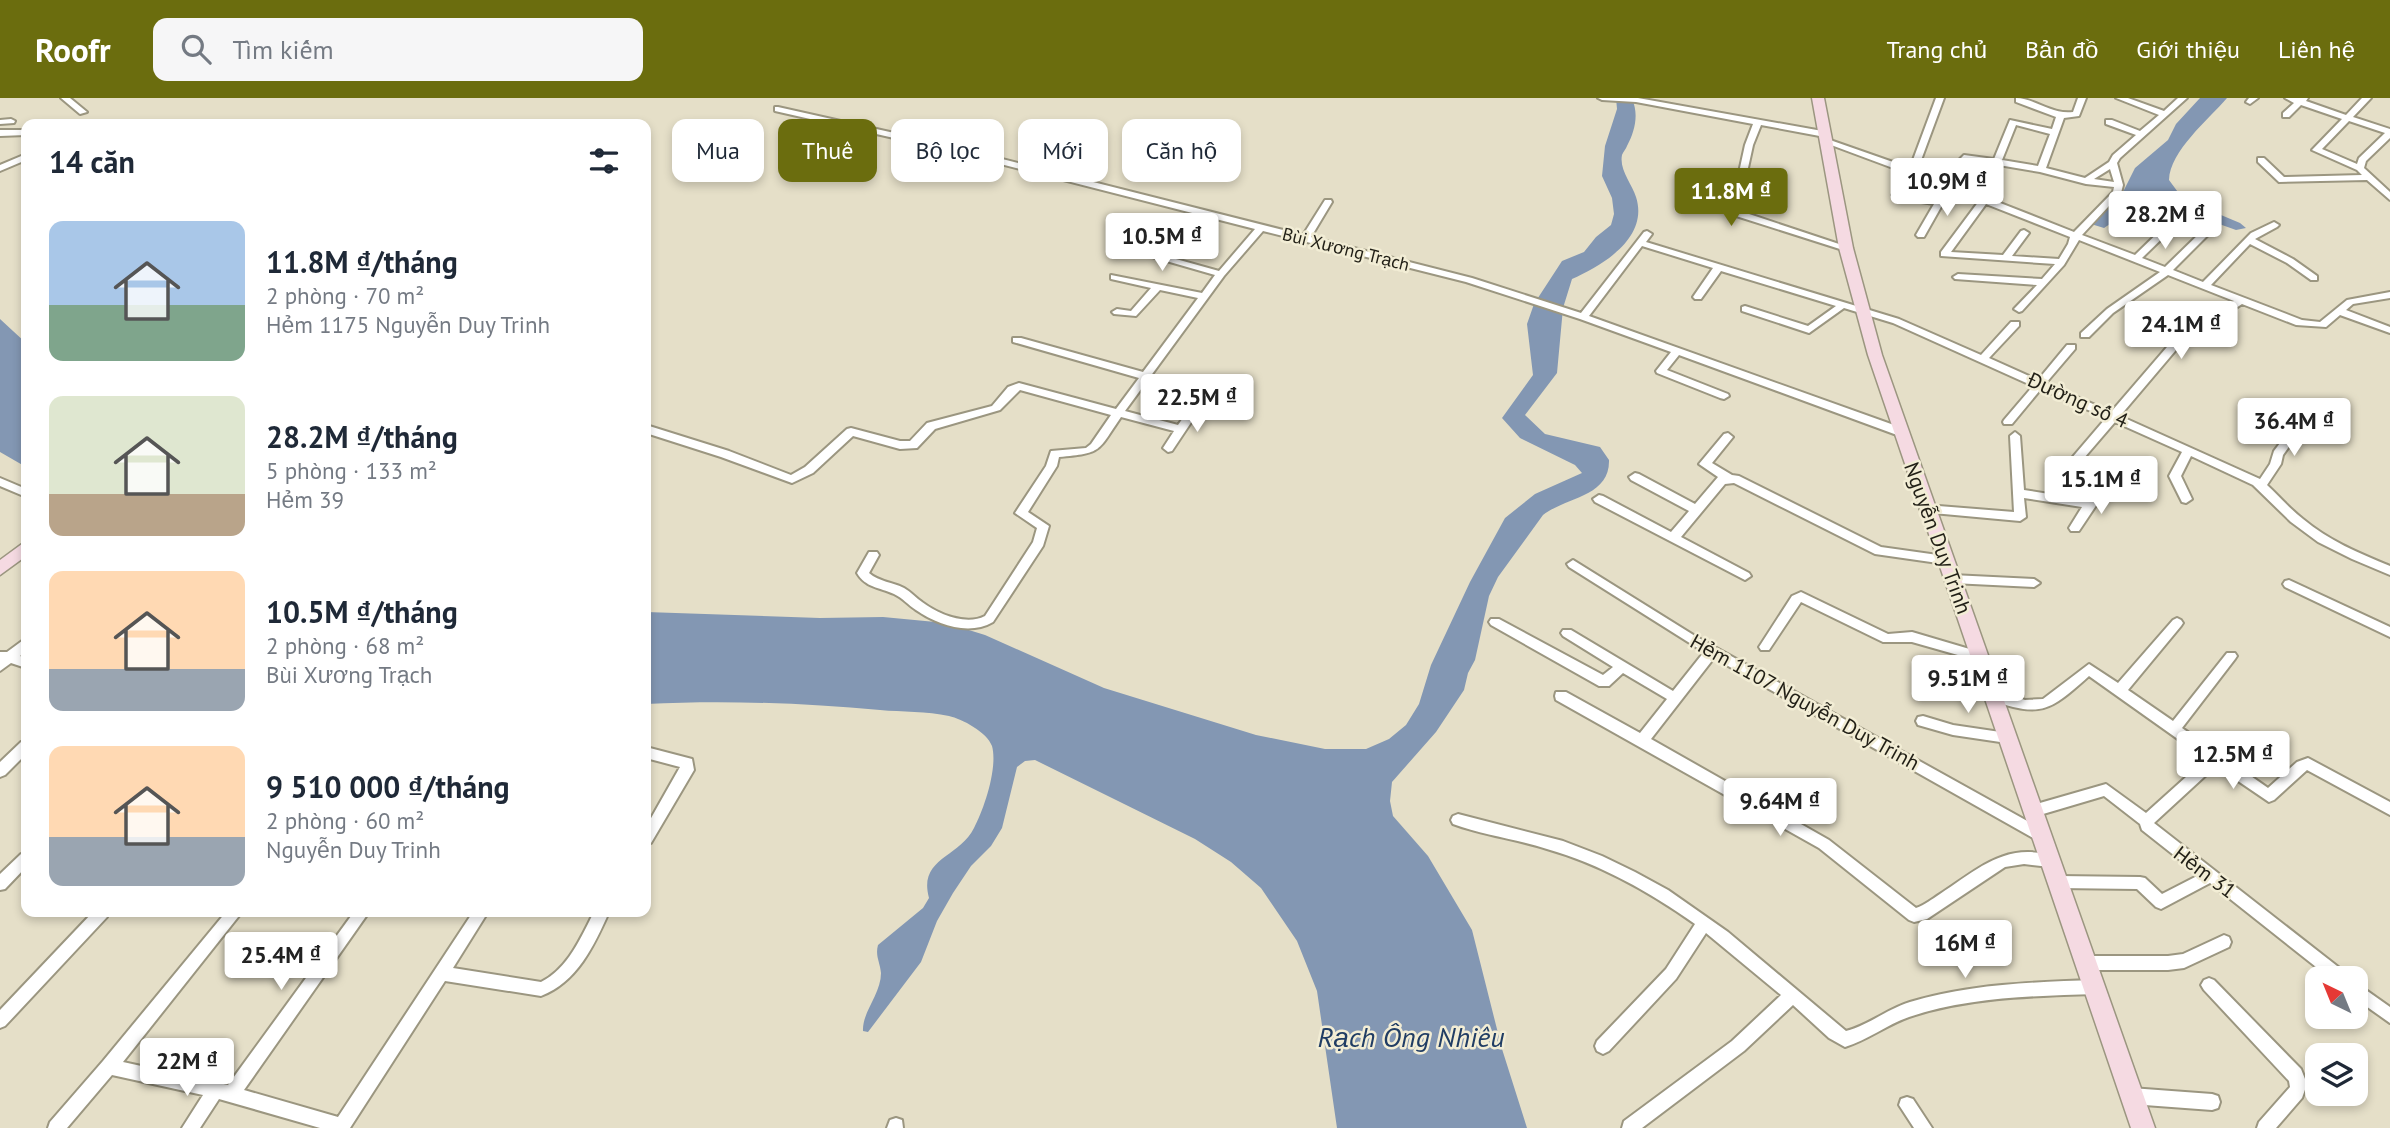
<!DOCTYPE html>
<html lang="vi">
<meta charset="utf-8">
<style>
body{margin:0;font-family:"PT Sans",sans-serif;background:#f6f6f7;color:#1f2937;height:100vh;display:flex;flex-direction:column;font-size:26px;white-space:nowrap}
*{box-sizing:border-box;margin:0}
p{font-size:23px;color:#747a83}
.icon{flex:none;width:38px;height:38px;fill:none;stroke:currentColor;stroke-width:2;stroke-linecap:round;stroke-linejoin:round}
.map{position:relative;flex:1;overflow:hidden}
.details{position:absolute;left:21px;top:21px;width:630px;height:798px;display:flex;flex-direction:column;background:#fff;border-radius:14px;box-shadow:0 4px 10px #0003}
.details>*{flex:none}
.hud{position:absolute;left:672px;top:21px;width:665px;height:63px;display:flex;gap:14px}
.needle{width:46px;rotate:317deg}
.fabs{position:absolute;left:2305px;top:868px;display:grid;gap:14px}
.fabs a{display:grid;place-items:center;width:63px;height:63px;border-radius:14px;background:#fff;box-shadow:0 4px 10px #0003;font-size:35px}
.price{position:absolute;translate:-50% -60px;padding:0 16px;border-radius:7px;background:#fff;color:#222;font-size:23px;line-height:46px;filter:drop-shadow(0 2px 4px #0008)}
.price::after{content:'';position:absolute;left:50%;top:42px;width:21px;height:16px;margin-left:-10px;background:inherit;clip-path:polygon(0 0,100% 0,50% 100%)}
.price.on{background:#6b6d0e;color:#fff}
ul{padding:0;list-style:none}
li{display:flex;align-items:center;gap:21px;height:175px;padding:0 28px}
li span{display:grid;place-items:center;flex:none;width:196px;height:140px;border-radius:14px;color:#555}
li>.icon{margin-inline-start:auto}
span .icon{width:84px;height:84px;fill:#fffc;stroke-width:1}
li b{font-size:30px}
h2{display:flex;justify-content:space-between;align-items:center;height:84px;padding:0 28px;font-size:30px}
.pill{padding:0 24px;border-radius:14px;background:#fff;box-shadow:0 4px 10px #0003;font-size:24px;line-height:63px}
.pill.on{background:#6b6d0e;color:#fff}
header{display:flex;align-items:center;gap:42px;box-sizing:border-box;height:98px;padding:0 35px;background:#6b6d0e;color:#fff}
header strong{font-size:33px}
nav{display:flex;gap:38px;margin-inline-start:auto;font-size:24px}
.search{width:490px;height:63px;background:#f6f6f7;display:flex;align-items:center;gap:18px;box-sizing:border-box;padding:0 24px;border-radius:14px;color:#747a83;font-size:26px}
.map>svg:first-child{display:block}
.water{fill:#8397b3}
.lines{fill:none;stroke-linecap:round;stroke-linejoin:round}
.street-casing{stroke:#9b9680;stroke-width:4}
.secondary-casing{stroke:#9b9680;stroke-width:3}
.street{fill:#fff;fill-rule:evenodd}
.secondary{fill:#f5dae2;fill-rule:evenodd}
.labels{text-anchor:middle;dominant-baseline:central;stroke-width:5;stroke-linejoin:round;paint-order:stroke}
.far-street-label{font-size:18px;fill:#211f16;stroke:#f2edd5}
.street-label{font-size:21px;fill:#211f16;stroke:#f2edd5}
.near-water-label{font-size:28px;font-style:italic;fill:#203d64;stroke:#f2edd5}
</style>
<header>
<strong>Roofr</strong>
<div class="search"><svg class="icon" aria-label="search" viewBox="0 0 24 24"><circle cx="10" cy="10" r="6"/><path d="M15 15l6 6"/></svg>Tìm kiếm</div>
<nav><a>Trang chủ</a><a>Bản đồ</a><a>Giới thiệu</a><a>Liên hệ</a></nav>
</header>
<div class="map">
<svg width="2390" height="1030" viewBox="0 0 2390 1030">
<rect width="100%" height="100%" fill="#e5dfc8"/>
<!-- water -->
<path class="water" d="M 1616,0 L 1632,1 C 1639,16 1635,33 1627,48 C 1626,51 1623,54 1622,57 C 1619,72 1632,86 1636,99 C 1649,139 1604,167 1572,181 L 1563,210 L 1557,275 L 1525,317 L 1545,336 L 1600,349 L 1609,362 C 1610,399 1566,399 1543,417 L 1498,479 L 1489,498 L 1475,562 L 1468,575 L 1464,592 L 1436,634 L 1392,684 L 1390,703 L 1393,718 L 1428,758 L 1472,832 L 1502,951 L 1527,1030 L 1337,1030 L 1317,893 L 1297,843 L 1261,790 L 1231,764 L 1195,741 L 1035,662 L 1025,663 L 1017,669 L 1002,730 L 991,748 L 971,768 L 953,795 L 937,823 L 921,864 L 868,934 L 863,933 C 862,914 881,896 881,875 C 880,864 875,858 878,847 L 923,810 L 929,800 C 918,760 959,760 974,730 C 984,711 998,670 992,648 C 987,634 962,621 949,618 C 927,613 902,614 880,612 C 802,605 724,602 646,606 L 646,514 L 820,520 L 883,519 L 946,525 L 985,537 L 1104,590 L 1256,637 L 1325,651 L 1366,651 L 1389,641 L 1406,627 L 1419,606 L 1431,567 L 1470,484 L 1505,420 L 1535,396 L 1582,375 L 1575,367 L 1520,340 L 1502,320 L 1533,277 L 1527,226 L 1534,206 L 1562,163 L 1584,154 L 1596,139 L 1611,127 L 1614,116 L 1612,100 L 1602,78 L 1605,48 L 1617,11 Z
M 2200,0 L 2227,0 C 2208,22 2170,53 2169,82 L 2183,101 L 2240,125 L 2246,130 L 2236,132 L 2163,106 L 2144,103 L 2104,130 L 2091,126 L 2124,92 L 2135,70 L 2168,42 L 2176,26 Z
M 0,221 L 26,245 L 26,369 L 0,354 Z"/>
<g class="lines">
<!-- street casing -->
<g class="street-casing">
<path id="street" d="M 61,0 L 70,0 L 87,14 L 80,16 Z
M 1598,0 L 1638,0 L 1828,34 L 1829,36 L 1825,39 L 1761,27 L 1753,47 L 1739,111 L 1740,113 L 1851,150 L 1846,153 L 1843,152 L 1733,117 L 1731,111 L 1745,47 L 1753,26 L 1636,4 L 1602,2 Z
M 1936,0 L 1944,0 L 1917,73 L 1949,85 L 1958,63 L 1964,57 L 1994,61 L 2010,22 L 2052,31 L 2056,19 L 2016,4 L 2016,0 C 2034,0 2052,17 2073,14 L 2078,0 L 2086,0 L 2079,18 L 2064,20 L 2046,70 L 2085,80 L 2109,64 L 2113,57 L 2136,37 L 2106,26 L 2106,22 L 2112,22 L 2140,33 L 2159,17 L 2116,0 L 2128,0 L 2164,13 L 2178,0 L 2187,0 L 2120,60 L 2117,65 L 2123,87 L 2121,95 L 2082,137 L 2135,157 L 2171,122 L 2177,122 L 2177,126 L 2142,160 L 2165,169 L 2202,133 L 2208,133 L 2208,137 L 2173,172 L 2203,184 L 2251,135 L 2274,124 L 2279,127 L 2277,129 L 2255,141 L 2293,161 L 2317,178 L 2317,182 L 2311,182 L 2287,165 L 2250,146 L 2211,187 L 2302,222 L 2320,224 L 2347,202 L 2390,194 L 2390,200 L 2353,206 L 2346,212 L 2390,229 L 2390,235 L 2340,217 L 2326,229 L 2296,227 L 2242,206 L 2181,246 L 2120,318 L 2260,381 L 2270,366 L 2274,353 L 2302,316 L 2310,316 L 2311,318 L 2283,357 L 2281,366 L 2267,387 C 2279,398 2290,411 2303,421 C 2329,443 2359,455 2390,468 L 2390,477 L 2352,461 L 2318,444 L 2291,424 L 2253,387 L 2191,358 L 2181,378 L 2192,401 L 2186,405 L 2182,404 L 2169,378 L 2182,354 L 2115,324 L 2078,367 L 2109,382 L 2111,385 L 2079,433 L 2071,433 L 2069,430 L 2082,409 L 2024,400 L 2026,419 L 2020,423 L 1922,414 L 1920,411 L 1922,408 L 1926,407 L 2014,414 L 2010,338 L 2015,334 L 2020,338 L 2024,392 L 2087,402 L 2098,386 L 2067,371 L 2065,368 L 2106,320 L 2041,291 L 2012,326 L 2004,326 L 2003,324 L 2004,322 L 2033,288 L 1893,225 L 1844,210 L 1809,235 L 1742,213 L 1742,209 L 1745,208 L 1808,228 L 1836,208 L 1721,173 L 1701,201 L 1695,201 L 1693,199 L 1713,170 L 1642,148 L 1589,218 L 1905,331 L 1906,334 L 1905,337 L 1897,337 L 1679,257 L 1667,272 L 1728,296 L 1729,298 L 1724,301 L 1720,300 L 1657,275 L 1656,273 L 1671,254 L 1580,221 L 1466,184 L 1263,133 L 1224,178 L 1125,313 L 1178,327 L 1195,303 L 1203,303 L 1204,305 L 1172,353 L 1168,354 L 1163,350 L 1174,333 L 1121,319 C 1097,354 1103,355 1059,359 L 1057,368 L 1028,414 L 1049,428 L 1043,448 L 993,524 C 969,538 938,527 916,512 C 908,507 903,500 894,496 C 879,489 866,490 857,475 L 869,454 L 877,454 L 879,457 L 869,475 C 879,484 893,484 904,490 C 911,494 916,500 922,504 C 938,516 966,528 985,518 L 1033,444 L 1037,430 L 1015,415 L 1046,368 L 1051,353 L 1086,350 L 1091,346 L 1111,317 L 1020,292 L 1000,312 L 935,331 L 917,350 L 900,351 L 853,338 L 813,375 L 792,385 L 721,359 L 646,335 L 646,327 L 729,353 L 791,377 L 805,369 L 847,331 L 851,330 L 900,343 L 910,343 L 927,325 L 992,308 L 1008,289 L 1019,285 L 1116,311 L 1139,280 L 1013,244 L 1013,240 L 1021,240 L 1143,274 L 1198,200 L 1160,192 L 1136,218 L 1114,216 L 1112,214 L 1117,211 L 1131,213 L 1151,190 L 1111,181 L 1111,177 L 1202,195 L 1215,177 L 1135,154 L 1140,151 L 1219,173 L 1255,131 L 938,50 L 775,13 L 775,9 L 778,9 L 939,45 L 1303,137 L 1325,102 L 1331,102 L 1332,104 L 1311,139 L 1472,180 L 1581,215 L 1644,134 L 1647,133 L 1652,136 L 1646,144 L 1899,221 L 1981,257 L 2011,224 L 2019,224 L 2019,228 L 1989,260 L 2038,282 L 2067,247 L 2075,247 L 2075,251 L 2046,285 L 2111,314 L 2173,242 L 2234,203 L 2168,177 L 2113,215 L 2089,239 L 2081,239 L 2081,235 L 2107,211 L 2160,174 L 2079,142 L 2064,167 L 2022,213 L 2019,214 L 2014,211 L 2037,187 L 1955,181 L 1953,179 L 1958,176 L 2042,181 L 2055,166 L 1941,158 L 1941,154 L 1979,103 L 1950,93 L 1924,139 L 1918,139 L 1916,137 L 1934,106 L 1896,100 L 1892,97 L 1896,94 L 1937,101 L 1944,89 L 1823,44 L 1830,42 L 1910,70 ZM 2016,27 L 2050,36 L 2038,68 L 2002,62 ZM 1969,62 L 2040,74 L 2086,86 L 2114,89 L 2113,94 L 2074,134 L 1957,88 L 1966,64 ZM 2110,71 L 2114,84 L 2094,81 ZM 1986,106 L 2070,139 L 2068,146 L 2059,161 L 2012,158 L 2029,135 L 2024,132 L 2021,133 L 2003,157 L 1951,154 Z
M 2249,0 L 2258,0 L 2250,6 L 2246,4 Z
M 2285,0 L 2308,0 L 2306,3 L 2346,17 L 2362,0 L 2371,0 L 2353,19 L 2390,31 L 2390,40 L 2366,63 L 2364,70 L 2390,94 L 2390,102 L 2367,82 L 2279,84 L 2258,64 L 2258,60 L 2264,60 L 2284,79 L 2362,77 L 2357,72 L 2312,52 L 2342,21 L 2301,7 L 2289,19 L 2283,19 L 2283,15 L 2294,5 ZM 2349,23 L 2385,35 L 2359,60 L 2357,66 L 2322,51 Z
M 11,21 L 15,23 L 14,25 L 0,26 L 0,22 Z
M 0,32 L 26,32 L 26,37 L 0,38 Z
M 26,56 L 26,62 L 0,73 L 0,67 Z
M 1728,335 L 1733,339 L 1712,365 L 1732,377 L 1739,378 L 1881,449 L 1945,458 L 1951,462 L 1949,465 L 1945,466 L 1875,456 L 1734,385 L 1725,386 L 1681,439 L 1749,475 L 1751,478 L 1745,482 L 1595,404 L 1593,401 L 1599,397 L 1603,398 L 1671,434 L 1689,413 L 1631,382 L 1629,379 L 1635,375 L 1639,376 L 1695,406 L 1718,379 L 1699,366 L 1724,336 Z
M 0,380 L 26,391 L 26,399 L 0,388 Z
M 1573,462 L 1695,538 L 2045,733 L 2047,737 L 2045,741 L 2040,743 L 2035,741 L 1714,560 L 1651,641 L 1829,742 L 1916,810 C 1925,807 1932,801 1940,796 C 1977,772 2007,742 2055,759 L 2057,763 L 2055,767 L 2050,769 L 2024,766 L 2005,769 L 1927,821 L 1914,824 L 1909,822 L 1819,750 L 1556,602 L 1555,598 L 1556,594 L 1566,594 L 1640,635 L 1667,601 L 1623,575 L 1609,588 L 1599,588 L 1491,527 L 1489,524 L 1491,521 L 1499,521 L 1603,577 L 1613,569 L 1563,538 L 1561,535 L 1563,532 L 1571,532 L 1673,593 L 1704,554 L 1569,469 L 1567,466 Z
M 1952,477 L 2034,481 L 2040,485 L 2034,489 L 1952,485 L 1946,481 Z
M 2289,482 L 2390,529 L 2390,539 L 2285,489 L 2283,486 L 2285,483 Z
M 1801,494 L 1888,536 L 1912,534 L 1983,555 L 1985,558 L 1983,561 L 1979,563 L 1912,544 L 1883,544 L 1801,504 L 1769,552 L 1761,552 L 1759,549 L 1761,546 L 1792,498 Z
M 2177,520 L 2181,522 L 2183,525 L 2181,528 L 2128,592 L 2173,623 L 2227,555 L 2235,555 L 2237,558 L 2235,561 L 2182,630 L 2268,690 L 2297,664 L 2308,660 L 2390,704 L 2390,717 L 2307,672 L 2274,702 L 2269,704 L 2216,668 L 2154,725 L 2346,875 L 2348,880 L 2330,880 L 2210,785 L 2161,811 L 2156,809 L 2137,791 L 2058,790 L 2053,789 L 2051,784 L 2053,779 L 2058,778 L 2140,779 L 2145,780 L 2162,796 L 2199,777 L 2142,732 L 2140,726 L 2104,698 L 2033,719 L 2028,717 L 2026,713 L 2028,709 L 2033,707 L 2106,686 L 2146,715 L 2206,661 L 2089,578 C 2049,614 2041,620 1988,601 L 1987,597 L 1988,593 L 1993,592 L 2025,602 L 2043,601 L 2089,566 L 2118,585 L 2173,522 Z
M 26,540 L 26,552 L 20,558 L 26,560 L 26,570 L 11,565 L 0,573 L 0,554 L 7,554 Z
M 1923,618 L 1953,627 L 2007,635 L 2012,636 L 2014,640 L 2012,644 L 2007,645 L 1953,637 L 1918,627 L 1916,623 L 1918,619 Z
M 26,643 L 26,656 L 5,677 L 0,679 L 0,664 L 21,644 Z
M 646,649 L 692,661 L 694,672 L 651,745 L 646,747 L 646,729 L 680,669 L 646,660 Z
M 1458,716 L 1563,743 L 1602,758 L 1635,774 L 1668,792 L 1728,834 L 1846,933 C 1869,927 1887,911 1910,904 C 1970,886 2034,884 2096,882 L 2101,884 L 2104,889 L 2101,894 L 2096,896 C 2034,898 1969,899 1909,919 C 1886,927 1868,942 1845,949 L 1829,940 L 1793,907 L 1744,953 L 1642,1030 L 1622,1030 L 1624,1023 L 1732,943 L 1781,897 L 1706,835 L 1676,881 L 1609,953 L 1603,956 L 1597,953 L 1595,948 L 1597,943 L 1666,871 L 1695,826 C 1650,794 1600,766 1547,751 C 1516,741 1483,737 1453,726 L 1451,722 L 1453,718 Z
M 26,754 L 26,769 L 5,791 L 0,792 L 0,776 L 21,756 Z
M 93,814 L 109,814 L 107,819 L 5,928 L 0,930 L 0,912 Z
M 226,814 L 242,814 L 123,964 L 228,987 L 354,814 L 369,814 L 244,992 L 338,1019 L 473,814 L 488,814 L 453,870 L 541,884 C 568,871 581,839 594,814 L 609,814 C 594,848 577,884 541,898 L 445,883 L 350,1030 L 320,1030 L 219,1001 L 200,1030 L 182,1030 L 203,997 L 112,977 L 67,1030 L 48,1030 L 50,1024 L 103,963 Z
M 2224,837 L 2229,839 L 2231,844 L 2229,849 L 2184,870 L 2168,872 L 2087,872 L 2082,870 L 2079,865 L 2082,860 L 2087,858 L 2168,858 L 2183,856 Z
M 2209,880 L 2214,882 L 2301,971 L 2307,986 L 2302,1000 L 2276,1030 L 2257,1030 L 2259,1024 L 2290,989 L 2289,983 L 2204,892 L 2201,887 L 2204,882 Z
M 2356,885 L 2390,909 L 2390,925 L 2356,901 Z
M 2131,990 L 2212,996 L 2218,998 L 2220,1004 L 2218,1010 L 2212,1012 L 2131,1006 L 2125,1004 L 2123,998 L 2125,992 Z
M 1907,999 L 1913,1001 L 1932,1030 L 1914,1030 L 1899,1007 L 1901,1001 Z
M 896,1020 L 902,1022 L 903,1030 L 887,1030 L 890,1022 Z"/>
</g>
<!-- secondary casing -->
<g class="secondary-casing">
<path id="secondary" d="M 1812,0 L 1824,0 L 1853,150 L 1882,257 L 2155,1030 L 2131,1030 L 1868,257 L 1839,150 Z
M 26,443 L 26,458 L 0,477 L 0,462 Z"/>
</g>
<!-- street -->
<use href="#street" class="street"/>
<!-- secondary -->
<use href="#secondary" class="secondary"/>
</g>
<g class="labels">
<!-- far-street labels -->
<g class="far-street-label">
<text transform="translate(1346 151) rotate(14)">Bùi Xương Trạch</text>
</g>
<!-- street labels -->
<g class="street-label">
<text transform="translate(2078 302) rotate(24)">Đường số 4</text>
<text transform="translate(1938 440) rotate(70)">Nguyễn Duy Trinh</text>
<text transform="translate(1805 604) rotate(29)">Hẻm 1107 Nguyễn Duy Trinh</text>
<text transform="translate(2205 774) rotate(37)">Hẻm 31</text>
</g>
<!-- near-water labels -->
<g class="near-water-label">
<text x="1411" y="938">Rạch Ông Nhiêu</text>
</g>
</g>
</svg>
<div class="fabs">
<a><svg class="needle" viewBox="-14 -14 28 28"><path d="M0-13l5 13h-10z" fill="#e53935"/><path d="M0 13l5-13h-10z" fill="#747a83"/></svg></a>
<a><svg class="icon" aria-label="layers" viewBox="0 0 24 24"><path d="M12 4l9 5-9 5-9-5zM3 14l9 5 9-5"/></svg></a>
</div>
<b class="price" style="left:1947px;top:120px">10.9M ₫</b>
<b class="price on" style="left:1731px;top:130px">11.8M ₫</b>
<b class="price" style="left:2165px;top:153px">28.2M ₫</b>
<b class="price" style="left:1162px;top:175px">10.5M ₫</b>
<b class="price" style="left:2181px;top:263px">24.1M ₫</b>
<b class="price" style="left:1197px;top:336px">22.5M ₫</b>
<b class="price" style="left:2294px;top:360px">36.4M ₫</b>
<b class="price" style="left:2101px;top:418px">15.1M ₫</b>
<b class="price" style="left:1968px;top:617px">9.51M ₫</b>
<b class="price" style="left:2233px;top:693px">12.5M ₫</b>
<b class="price" style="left:1780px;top:740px">9.64M ₫</b>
<b class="price" style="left:1965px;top:882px">16M ₫</b>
<b class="price" style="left:281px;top:894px">25.4M ₫</b>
<b class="price" style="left:187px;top:1000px">22M ₫</b>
<div class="hud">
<a class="pill">Mua</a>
<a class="pill on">Thuê</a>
<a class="pill">Bộ lọc</a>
<a class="pill">Mới</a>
<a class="pill">Căn hộ</a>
</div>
<section class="details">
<h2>14 căn<svg class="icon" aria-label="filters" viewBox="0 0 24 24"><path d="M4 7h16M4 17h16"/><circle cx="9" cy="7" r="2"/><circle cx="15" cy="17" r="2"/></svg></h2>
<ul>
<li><span style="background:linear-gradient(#a9c7e8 60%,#7fa58c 0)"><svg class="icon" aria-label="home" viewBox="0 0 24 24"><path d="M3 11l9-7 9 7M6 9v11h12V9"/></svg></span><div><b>11.8M ₫/tháng</b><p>2 phòng · 70 m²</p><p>Hẻm 1175 Nguyễn Duy Trinh</p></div></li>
<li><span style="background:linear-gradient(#dfe7d0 70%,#b9a48a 0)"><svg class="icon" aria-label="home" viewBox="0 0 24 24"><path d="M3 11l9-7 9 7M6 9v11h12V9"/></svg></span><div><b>28.2M ₫/tháng</b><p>5 phòng · 133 m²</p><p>Hẻm 39</p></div></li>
<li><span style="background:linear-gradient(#ffd9b3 70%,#9aa5b1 0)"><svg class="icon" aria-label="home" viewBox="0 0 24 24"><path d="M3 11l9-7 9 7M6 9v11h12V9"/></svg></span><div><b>10.5M ₫/tháng</b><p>2 phòng · 68 m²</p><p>Bùi Xương Trạch</p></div></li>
<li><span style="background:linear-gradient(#ffd9b3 65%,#9aa5b1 0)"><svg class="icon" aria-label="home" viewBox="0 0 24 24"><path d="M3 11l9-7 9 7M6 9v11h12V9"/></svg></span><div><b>9 510 000 ₫/tháng</b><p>2 phòng · 60 m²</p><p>Nguyễn Duy Trinh</p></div></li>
</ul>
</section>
</div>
